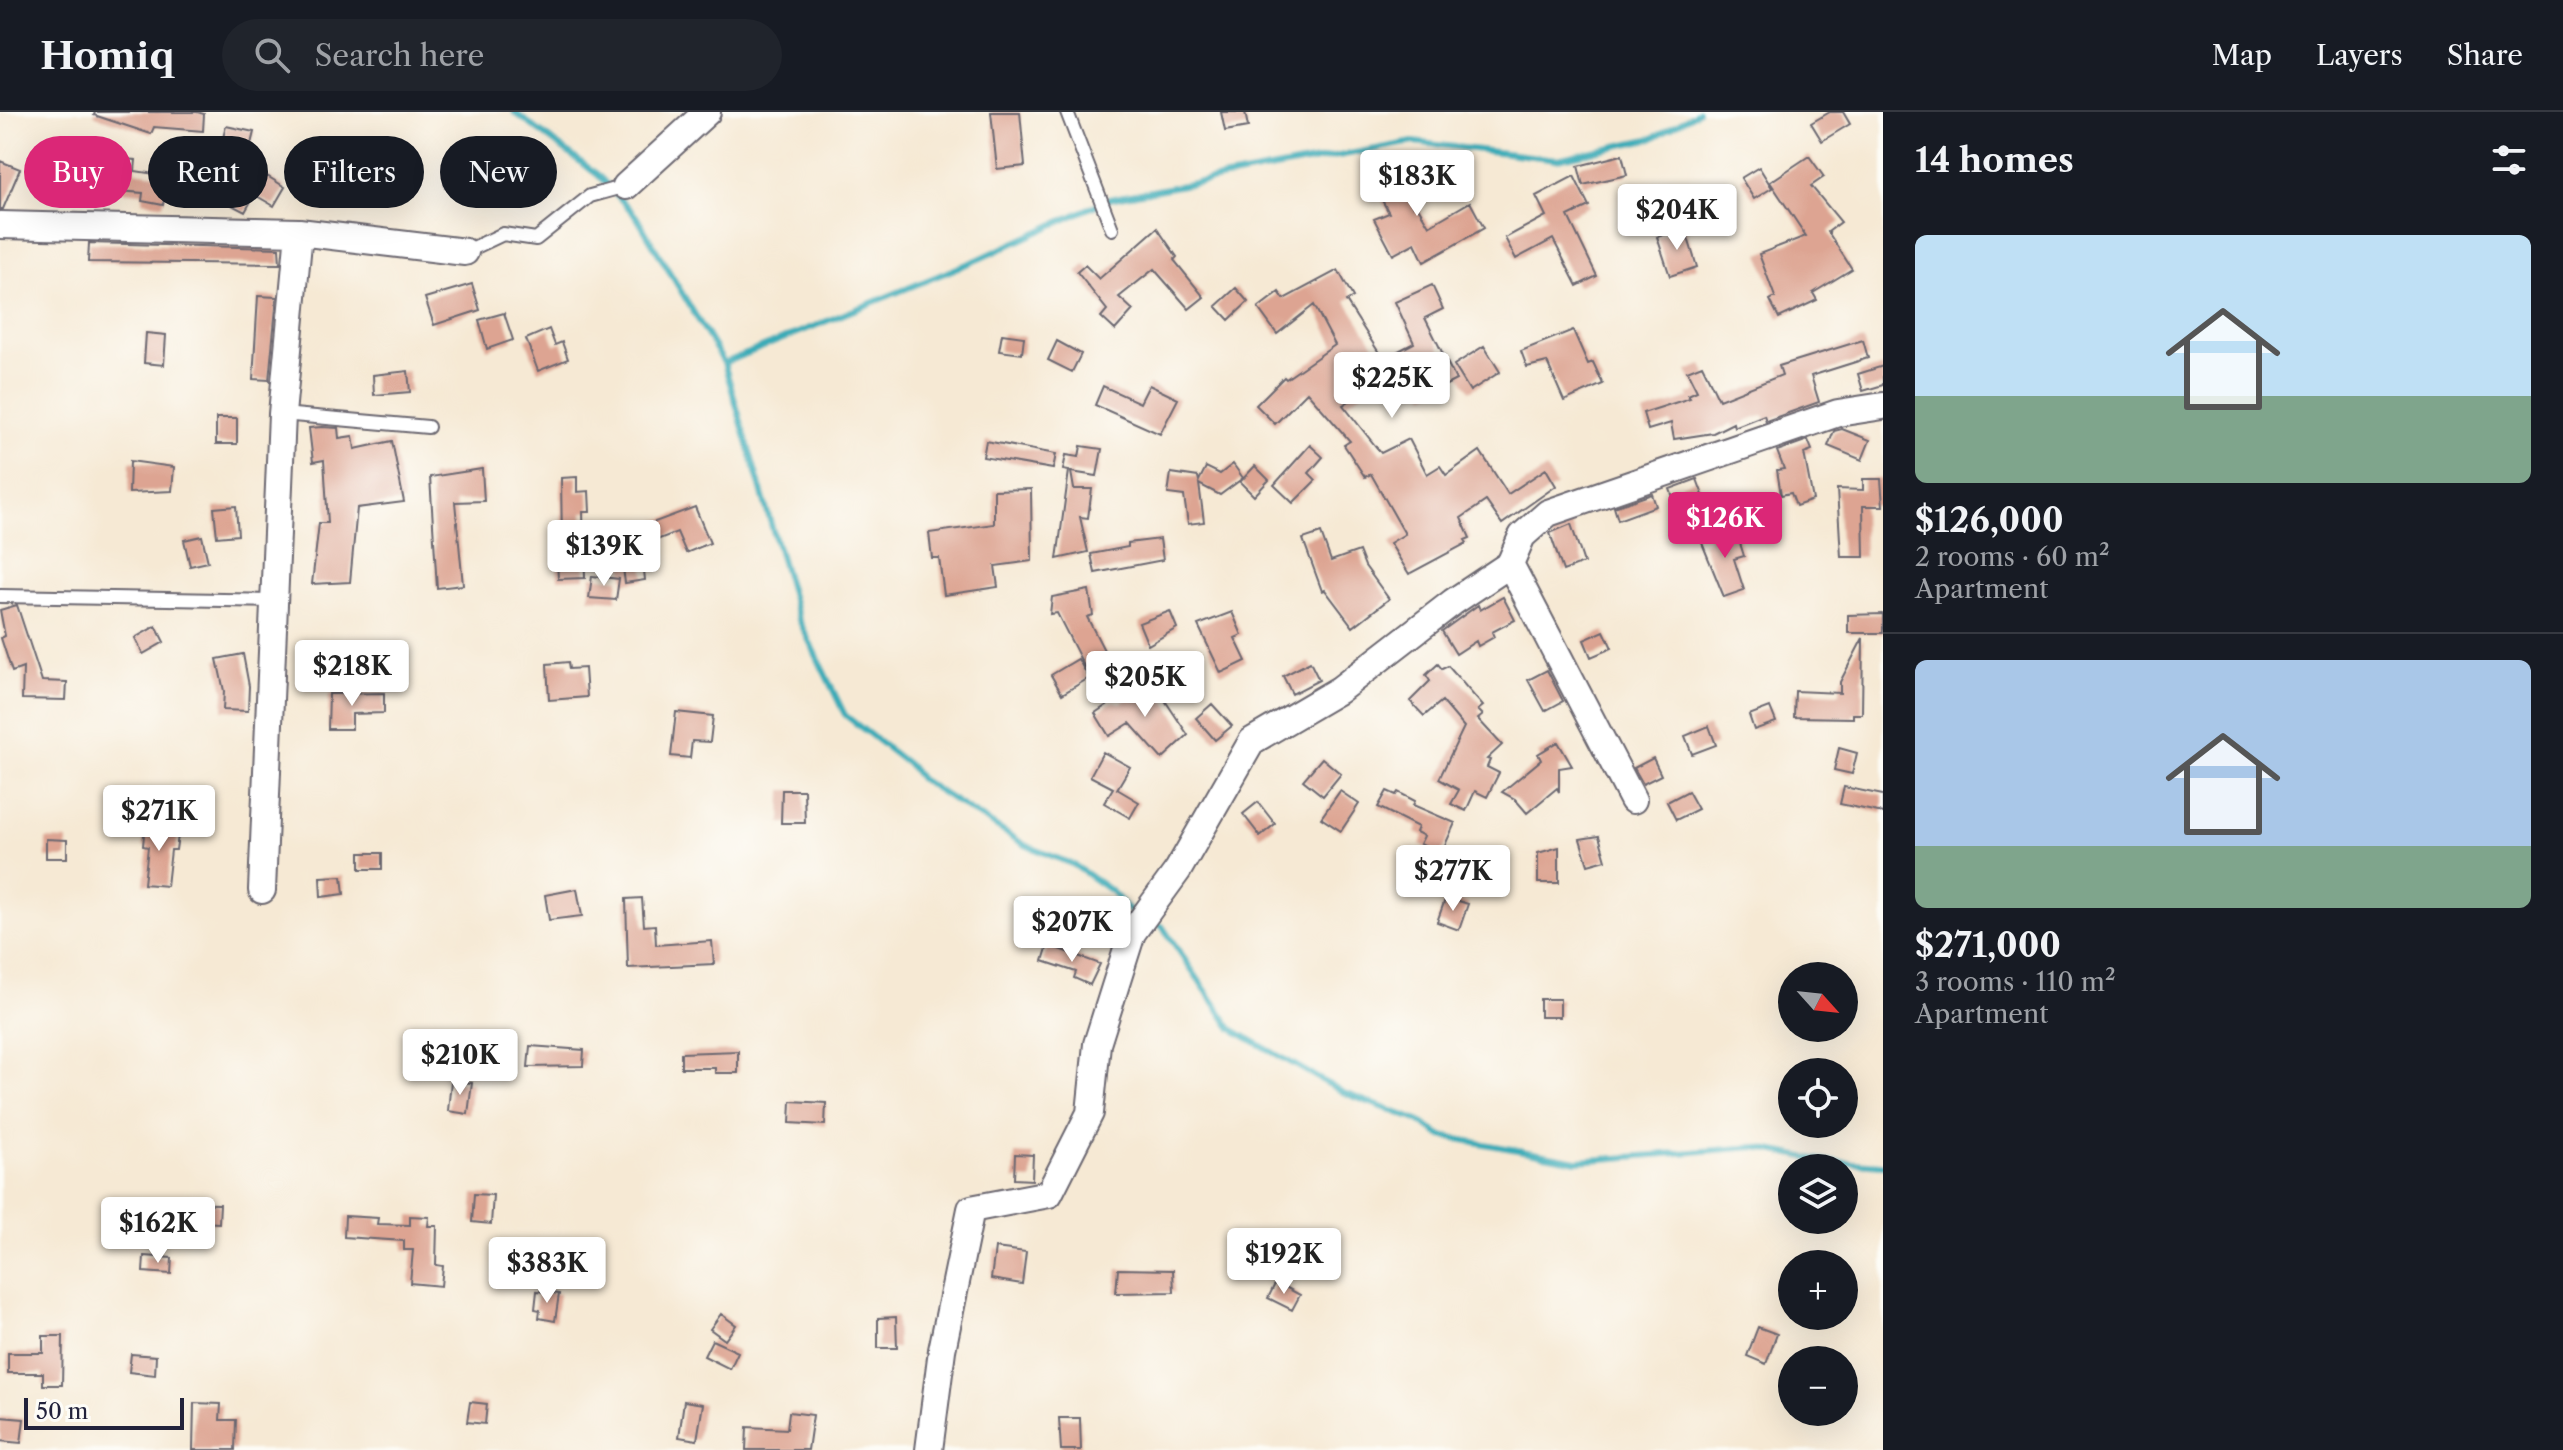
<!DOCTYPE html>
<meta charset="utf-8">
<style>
body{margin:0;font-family:"Libre Caslon Text",serif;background:#20242c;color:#f1f3f6;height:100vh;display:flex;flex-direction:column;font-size:30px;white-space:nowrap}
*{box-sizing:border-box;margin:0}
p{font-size:26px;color:#9ea1a6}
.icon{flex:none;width:44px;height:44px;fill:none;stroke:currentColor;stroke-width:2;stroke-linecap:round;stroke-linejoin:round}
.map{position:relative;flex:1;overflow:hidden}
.panel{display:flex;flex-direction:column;background:#171b24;width:680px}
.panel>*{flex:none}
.banner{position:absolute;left:24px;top:24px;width:760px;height:72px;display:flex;gap:16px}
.needle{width:52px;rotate:117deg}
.fabs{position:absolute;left:1778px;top:850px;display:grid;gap:16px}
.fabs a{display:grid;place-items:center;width:80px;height:80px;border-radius:50%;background:#171b24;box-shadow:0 8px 32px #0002;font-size:40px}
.scale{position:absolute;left:24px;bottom:20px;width:160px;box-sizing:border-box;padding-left:8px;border:4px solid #22223b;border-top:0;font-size:22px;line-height:28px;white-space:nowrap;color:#22223b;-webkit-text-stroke:6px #fdfcf7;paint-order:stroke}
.price{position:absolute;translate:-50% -68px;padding:0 18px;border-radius:8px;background:#fff;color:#222;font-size:26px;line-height:52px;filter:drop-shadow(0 2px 4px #0008)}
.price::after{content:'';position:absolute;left:50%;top:48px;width:24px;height:18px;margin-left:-12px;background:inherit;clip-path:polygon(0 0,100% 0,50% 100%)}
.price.selected{background:#db2777;color:#fff}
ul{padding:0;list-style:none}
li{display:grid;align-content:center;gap:16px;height:424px;padding:0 32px}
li+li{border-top:2px solid #363941}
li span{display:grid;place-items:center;height:248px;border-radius:12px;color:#555}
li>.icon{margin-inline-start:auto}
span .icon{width:144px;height:144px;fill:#fffc;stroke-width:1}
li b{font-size:34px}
h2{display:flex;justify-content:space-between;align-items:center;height:96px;padding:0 32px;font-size:34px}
.chip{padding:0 28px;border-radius:36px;background:#171b24;box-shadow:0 8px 32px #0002;font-size:28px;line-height:72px}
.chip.selected{background:#db2777;color:#fff}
header{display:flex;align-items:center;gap:48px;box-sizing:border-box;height:112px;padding:0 40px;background:#171b24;border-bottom:2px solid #363941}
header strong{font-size:38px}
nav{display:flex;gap:44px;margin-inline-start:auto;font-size:28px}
.search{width:560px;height:72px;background:#20242c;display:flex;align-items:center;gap:20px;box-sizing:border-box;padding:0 28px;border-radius:44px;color:#9ea1a6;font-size:30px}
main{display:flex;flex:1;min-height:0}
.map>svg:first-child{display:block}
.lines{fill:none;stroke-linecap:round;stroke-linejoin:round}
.stream{stroke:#3aabb7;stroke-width:6}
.building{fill:#dda492}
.service-casing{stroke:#6c6871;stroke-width:16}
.minor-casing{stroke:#6c6871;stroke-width:30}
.service{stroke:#fff;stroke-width:12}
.minor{stroke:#fff;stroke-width:26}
</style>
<header>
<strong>Homiq</strong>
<div class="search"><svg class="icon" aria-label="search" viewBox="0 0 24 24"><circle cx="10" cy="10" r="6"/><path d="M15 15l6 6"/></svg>Search here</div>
<nav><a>Map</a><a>Layers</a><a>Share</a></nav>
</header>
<main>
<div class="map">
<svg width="1883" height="1338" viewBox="0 0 1883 1338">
<rect width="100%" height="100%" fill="#fdfcf7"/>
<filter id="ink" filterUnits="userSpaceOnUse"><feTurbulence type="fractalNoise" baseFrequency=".0125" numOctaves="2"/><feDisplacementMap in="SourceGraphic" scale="16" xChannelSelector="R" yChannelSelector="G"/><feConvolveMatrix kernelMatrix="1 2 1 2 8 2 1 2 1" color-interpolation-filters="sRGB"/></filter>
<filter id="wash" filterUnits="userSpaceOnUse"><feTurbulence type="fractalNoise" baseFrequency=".006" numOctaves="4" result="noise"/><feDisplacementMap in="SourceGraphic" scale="32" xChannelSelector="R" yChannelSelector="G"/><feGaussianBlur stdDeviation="1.8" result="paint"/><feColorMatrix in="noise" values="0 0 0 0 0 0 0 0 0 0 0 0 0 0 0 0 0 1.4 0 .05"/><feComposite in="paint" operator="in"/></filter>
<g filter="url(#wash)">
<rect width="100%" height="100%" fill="#f6e9d4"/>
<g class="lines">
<!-- stream -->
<path class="stream" d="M 514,0 L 598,63 L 636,104 L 724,251 L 799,508 L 845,603 L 911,655 L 920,667 L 1025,733 L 1074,753 L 1111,779 L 1137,806
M 724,251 L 979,147 L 1109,87 L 1413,30 L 1557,47 L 1653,26 L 1698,0
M 1147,809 L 1162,814 L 1232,917 L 1344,981 L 1419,1009 L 1441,1024 L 1577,1049 L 1755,1035 L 1825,1049 L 1883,1053"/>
</g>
<g id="blocks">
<!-- building -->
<path class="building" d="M 95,0 L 197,0 L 204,2 L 203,19 L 154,15 L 151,22 L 94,3 Z
M 991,0 L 1020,0 L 1025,54 L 997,57 Z
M 1221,0 L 1245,0 L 1248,15 L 1225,19 Z
M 1830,0 L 1843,0 L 1850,12 L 1822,29 L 1811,11 Z
M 226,14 L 254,20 L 249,40 L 221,34 Z
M 1622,43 L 1627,63 L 1583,73 L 1578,54 Z
M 1809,44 L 1824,65 L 1811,74 L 1841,110 L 1828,120 L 1852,157 L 1813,181 L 1817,188 L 1779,206 L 1770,188 L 1775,185 L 1759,142 L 1806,124 L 1770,70 Z
M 1386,45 L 1413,94 L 1416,92 L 1429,114 L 1470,90 L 1484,116 L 1424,150 L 1415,131 L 1393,143 L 1374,107 L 1389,101 L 1365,57 Z
M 109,46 L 136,48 L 135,59 L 168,64 L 163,93 L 142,89 L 143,81 L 106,78 Z
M 0,49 L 20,57 L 3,97 L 0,97 Z
M 469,49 L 472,73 L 445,76 L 443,52 Z
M 1759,55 L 1772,76 L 1754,87 L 1741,66 Z
M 267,64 L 285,75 L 274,94 L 255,83 Z
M 1574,64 L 1589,94 L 1568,104 L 1597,164 L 1577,174 L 1553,127 L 1516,147 L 1505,126 L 1546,104 L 1536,84 Z
M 235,74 L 254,84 L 245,100 L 226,90 Z
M 1157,116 L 1177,145 L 1174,148 L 1204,185 L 1189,197 L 1154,157 L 1119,185 L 1133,198 L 1115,218 L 1101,205 L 1107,198 L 1077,160 L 1085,153 L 1099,167 Z
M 1685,116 L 1697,155 L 1670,164 L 1657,125 Z
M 89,131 L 279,136 L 280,152 L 88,150 Z
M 1338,158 L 1353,185 L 1346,189 L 1383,247 L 1414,231 L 1395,190 L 1432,173 L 1443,197 L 1425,206 L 1456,268 L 1425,284 L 1409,251 L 1343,293 L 1381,341 L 1409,327 L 1427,362 L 1440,354 L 1446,363 L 1480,339 L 1508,382 L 1546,357 L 1556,374 L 1502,412 L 1486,389 L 1461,406 L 1470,426 L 1465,428 L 1467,431 L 1409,462 L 1390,431 L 1405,422 L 1371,362 L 1365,365 L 1344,333 L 1350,329 L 1307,280 L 1275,312 L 1256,293 L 1284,265 L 1286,267 L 1335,233 L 1314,193 L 1277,222 L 1258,196 L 1279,180 L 1284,187 Z
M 472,172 L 480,198 L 434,213 L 425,186 Z
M 1236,176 L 1248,190 L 1229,208 L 1216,194 Z
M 258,184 L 277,185 L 269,268 L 253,267 Z
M 504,201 L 513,228 L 487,237 L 479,208 Z
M 549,217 L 555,233 L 562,230 L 568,247 L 538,259 L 526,227 Z
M 1573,218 L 1588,252 L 1593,250 L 1603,272 L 1564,289 L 1547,250 L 1527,255 L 1521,239 Z
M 146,221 L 166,223 L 164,253 L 144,251 Z
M 1002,222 L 1024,225 L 1022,242 L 999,239 Z
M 1863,228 L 1868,246 L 1811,264 L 1819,290 L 1766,309 L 1764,303 L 1734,315 L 1733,311 L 1713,321 L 1674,327 L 1671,311 L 1648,318 L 1643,301 L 1690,286 L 1688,283 L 1697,279 L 1687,259 L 1702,253 L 1719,288 L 1782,263 L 1779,254 Z
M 1057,229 L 1081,242 L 1072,260 L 1048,248 Z
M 1484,234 L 1500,260 L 1470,279 L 1454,253 Z
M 1883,254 L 1883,273 L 1863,279 L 1858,262 Z
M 408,259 L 410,280 L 374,283 L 373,263 Z
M 1149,273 L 1178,287 L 1160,322 L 1095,293 L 1103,274 L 1140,291 Z
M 216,306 L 237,306 L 237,332 L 216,332 Z
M 322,315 L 338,316 L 339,326 L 353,324 L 355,337 L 392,329 L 404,390 L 357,396 L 350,470 L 312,472 L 319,411 L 328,411 L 324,348 L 313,350 L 309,316 Z
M 1842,317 L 1870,328 L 1862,348 L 1828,334 L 1834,319 Z
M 1808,328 L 1812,338 L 1804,341 L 1813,388 L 1796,394 L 1791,381 L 1781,383 L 1777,358 L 1784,357 L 1777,339 Z
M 986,329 L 1056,342 L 1053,357 L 983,345 Z
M 1310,333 L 1323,345 L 1309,361 L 1316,368 L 1293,391 L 1274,373 Z
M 1081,334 L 1102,337 L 1097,364 L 1071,360 L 1074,377 L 1092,377 L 1088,406 L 1080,405 L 1088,440 L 1057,447 L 1069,359 L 1063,358 L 1066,343 L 1079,345 Z
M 130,349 L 174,355 L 172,379 L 129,381 Z
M 1233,352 L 1243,366 L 1220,383 L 1199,372 L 1204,410 L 1188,412 L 1184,384 L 1168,382 L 1171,361 L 1198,365 L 1199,369 L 1206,355 L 1220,362 Z
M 1255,354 L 1269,368 L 1254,384 L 1240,370 Z
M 482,357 L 484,389 L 455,390 L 463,473 L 437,476 L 430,365 Z
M 577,365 L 577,380 L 589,379 L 590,400 L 583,400 L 585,466 L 558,467 L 556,429 L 562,428 L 561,366 Z
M 1697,367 L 1704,386 L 1677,396 L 1670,377 Z
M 1863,367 L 1881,367 L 1883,394 L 1863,394 L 1864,445 L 1841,445 L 1837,377 L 1863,378 Z
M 1031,377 L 1032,449 L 995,454 L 998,475 L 944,483 L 939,446 L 932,446 L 929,421 L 994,412 L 994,378 Z
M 1652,382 L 1656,394 L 1618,408 L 1614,395 Z
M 236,394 L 238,423 L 217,425 L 214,396 Z
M 695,395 L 710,431 L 686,441 L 677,420 L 634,437 L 628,420 Z
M 1571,412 L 1584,451 L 1563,459 L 1550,421 Z
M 1735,415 L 1744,444 L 1734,447 L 1744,478 L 1724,485 L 1702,431 L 1709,428 L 1708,424 Z
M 1321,421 L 1331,449 L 1359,439 L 1365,454 L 1389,487 L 1353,515 L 1325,478 L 1322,479 L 1303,427 Z
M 202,424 L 208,450 L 190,454 L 184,428 Z
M 1160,427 L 1163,448 L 1095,461 L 1091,442 L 1128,435 L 1128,431 Z
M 642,439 L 645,468 L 625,471 L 621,441 Z
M 592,464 L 619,467 L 616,488 L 589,486 Z
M 1089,478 L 1093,503 L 1087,505 L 1107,544 L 1085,556 L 1057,501 L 1050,502 L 1052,485 Z
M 1503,485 L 1515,508 L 1492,520 L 1494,525 L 1478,534 L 1476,529 L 1456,542 L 1442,519 L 1478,493 L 1480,498 Z
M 17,493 L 42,569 L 67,570 L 66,588 L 22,587 L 23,556 L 12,560 L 1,526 L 5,524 L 0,498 Z
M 1170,499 L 1177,516 L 1148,533 L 1139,511 Z
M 1232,500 L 1242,523 L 1235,526 L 1246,549 L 1221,561 L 1198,513 Z
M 1883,502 L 1883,521 L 1848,521 L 1848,503 Z
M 156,514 L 164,530 L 143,542 L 135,526 Z
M 1604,519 L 1612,536 L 1591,545 L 1584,528 Z
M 1863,526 L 1862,602 L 1853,602 L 1853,606 L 1794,605 L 1795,579 L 1840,581 L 1840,570 Z
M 243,542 L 249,574 L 248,599 L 223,598 L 224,579 L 217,547 Z
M 1078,547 L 1089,566 L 1062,582 L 1051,563 Z
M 568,550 L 569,557 L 585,556 L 587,585 L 549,588 L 547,552 Z
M 1310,550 L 1319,568 L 1292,582 L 1283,564 Z
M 1438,552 L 1442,557 L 1448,554 L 1483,594 L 1478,598 L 1483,603 L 1478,607 L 1502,633 L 1487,647 L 1490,648 L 1487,655 L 1499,661 L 1487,685 L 1475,679 L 1466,699 L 1451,692 L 1459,678 L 1439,667 L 1464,615 L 1442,589 L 1424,604 L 1410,589 L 1430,569 L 1426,563 Z
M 1547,558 L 1563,589 L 1545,599 L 1528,568 Z
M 1152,569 L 1188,623 L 1162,647 L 1130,611 L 1109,624 L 1095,601 L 1113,589 L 1121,591 Z
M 384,581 L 384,601 L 352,602 L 352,617 L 328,617 L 329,582 Z
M 1212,592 L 1232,614 L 1215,628 L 1196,606 Z
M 1770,595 L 1776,610 L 1754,618 L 1749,603 Z
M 676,600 L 713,604 L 710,630 L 692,629 L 690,646 L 671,644 Z
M 1709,614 L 1716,633 L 1692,642 L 1685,624 Z
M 1558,630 L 1572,654 L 1559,656 L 1559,680 L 1557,676 L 1527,701 L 1515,687 L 1502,680 L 1541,648 L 1538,642 Z
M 1839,636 L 1857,641 L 1852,662 L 1834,658 Z
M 1103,640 L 1130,655 L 1117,677 L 1139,690 L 1130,706 L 1104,691 L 1113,676 L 1090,664 Z
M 1322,646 L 1341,662 L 1323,684 L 1303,668 Z
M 1653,646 L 1661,663 L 1643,672 L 1634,656 Z
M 1844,675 L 1883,683 L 1883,701 L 1840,692 Z
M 782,678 L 804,678 L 805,711 L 781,711 Z
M 1340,679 L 1359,692 L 1341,719 L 1321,706 Z
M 1387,679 L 1396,683 L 1398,680 L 1415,689 L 1413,693 L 1455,711 L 1441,742 L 1420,732 L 1424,724 L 1416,720 L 1418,715 L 1378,695 Z
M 1688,679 L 1698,697 L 1676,708 L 1667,690 Z
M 1258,690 L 1275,712 L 1260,724 L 1243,702 Z
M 145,712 L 179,716 L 176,738 L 171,738 L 167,774 L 144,772 L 148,735 L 143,734 Z
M 1599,724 L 1606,748 L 1588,753 L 1580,727 Z
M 46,727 L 67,728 L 67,746 L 46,746 Z
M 1559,735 L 1559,771 L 1538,771 L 1538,741 Z
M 360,741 L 382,741 L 382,757 L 360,757 Z
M 342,764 L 344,782 L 321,785 L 320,765 Z
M 577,777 L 582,804 L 549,808 L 545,783 Z
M 1446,785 L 1468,792 L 1459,818 L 1437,810 Z
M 642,786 L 644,814 L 655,813 L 656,833 L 712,829 L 714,852 L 628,856 L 626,787 Z
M 1048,833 L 1100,852 L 1090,873 L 1074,866 L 1076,860 L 1043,849 Z
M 1540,887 L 1560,887 L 1560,905 L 1540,905 Z
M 530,934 L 584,938 L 583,954 L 528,955 Z
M 738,939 L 738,961 L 715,961 L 715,956 L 681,956 L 681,941 Z
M 451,969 L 472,971 L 468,1002 L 448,999 Z
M 791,989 L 826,991 L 825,1013 L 790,1011 Z
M 1015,1042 L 1033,1043 L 1032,1068 L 1014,1067 Z
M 474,1082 L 493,1083 L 491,1112 L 472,1110 Z
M 167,1091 L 220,1092 L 219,1111 L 166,1108 Z
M 345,1104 L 378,1106 L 377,1112 L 410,1113 L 410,1104 L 429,1105 L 428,1114 L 437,1114 L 436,1153 L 443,1154 L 441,1174 L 410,1171 L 413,1138 L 404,1138 L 404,1129 L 344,1125 Z
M 995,1136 L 1026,1140 L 1022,1172 L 991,1167 Z
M 567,1137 L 592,1146 L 587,1159 L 561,1153 Z
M 144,1144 L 172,1146 L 171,1162 L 143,1160 Z
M 1118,1157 L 1173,1158 L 1174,1180 L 1116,1181 Z
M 1276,1170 L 1300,1183 L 1292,1198 L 1268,1186 Z
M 537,1179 L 559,1182 L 555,1209 L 539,1206 L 540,1198 L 535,1197 Z
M 721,1202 L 736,1213 L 725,1228 L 710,1217 Z
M 896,1205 L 897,1236 L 878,1236 L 878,1206 Z
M 1758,1215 L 1777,1222 L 1766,1252 L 1747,1244 Z
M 43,1224 L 63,1224 L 62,1273 L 43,1273 L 43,1261 L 8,1261 L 8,1241 L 43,1241 Z
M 712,1228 L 738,1240 L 730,1257 L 704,1244 Z
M 131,1242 L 156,1244 L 155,1263 L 129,1260 Z
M 684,1289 L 703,1292 L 697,1328 L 679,1325 Z
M 470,1290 L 487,1292 L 485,1312 L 467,1310 Z
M 194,1291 L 221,1292 L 220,1308 L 236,1308 L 235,1338 L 193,1338 Z
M 789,1300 L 813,1303 L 808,1338 L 746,1338 L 747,1315 L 787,1317 Z
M 0,1305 L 24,1307 L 21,1331 L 0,1329 Z
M 1059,1306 L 1080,1306 L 1081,1338 L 1061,1338 Z"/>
</g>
</g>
<g filter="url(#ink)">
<use href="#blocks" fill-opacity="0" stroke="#6c6871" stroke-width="2"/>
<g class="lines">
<!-- service casing -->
<g class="service-casing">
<path id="service" d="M 1067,0 L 1112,117
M 465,140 L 503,122 L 536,127 L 590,84 L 626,74
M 282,302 L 428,315
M 0,484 L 274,489"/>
</g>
<!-- minor casing -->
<g class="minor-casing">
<path id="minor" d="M 626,74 L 707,0
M 0,113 L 299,120 L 465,140
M 1510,452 L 1633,688
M 262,778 L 282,302 L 299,120
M 929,1338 L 942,1238 L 971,1097 L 1049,1082 L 1090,1001 L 1097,932 L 1132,821 L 1178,758 L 1252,629 L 1339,578 L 1453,490 L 1510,452 L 1522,424 L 1548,401 L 1838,301 L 1883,294"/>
</g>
<!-- service -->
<use href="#service" class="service"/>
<!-- minor -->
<use href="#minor" class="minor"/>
</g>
</g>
</svg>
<div class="fabs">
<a><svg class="needle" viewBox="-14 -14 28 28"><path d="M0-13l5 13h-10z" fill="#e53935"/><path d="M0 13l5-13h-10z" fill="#9ea1a6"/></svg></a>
<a><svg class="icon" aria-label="locate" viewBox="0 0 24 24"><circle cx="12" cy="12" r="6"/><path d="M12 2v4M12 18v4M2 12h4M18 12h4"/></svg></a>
<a><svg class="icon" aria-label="layers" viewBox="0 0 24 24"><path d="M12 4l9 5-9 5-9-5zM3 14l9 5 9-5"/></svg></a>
<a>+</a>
<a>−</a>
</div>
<div class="scale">50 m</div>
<b class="price" style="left:1417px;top:106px">$183K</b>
<b class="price" style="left:1677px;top:140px">$204K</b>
<b class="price" style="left:1392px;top:308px">$225K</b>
<b class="price selected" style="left:1725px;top:448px">$126K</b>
<b class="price" style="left:604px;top:476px">$139K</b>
<b class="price" style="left:352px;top:596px">$218K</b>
<b class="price" style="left:1145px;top:607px">$205K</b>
<b class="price" style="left:159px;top:741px">$271K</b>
<b class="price" style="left:1453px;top:801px">$277K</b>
<b class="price" style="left:1072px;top:852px">$207K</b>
<b class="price" style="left:460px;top:985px">$210K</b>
<b class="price" style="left:158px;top:1153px">$162K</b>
<b class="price" style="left:1284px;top:1184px">$192K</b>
<b class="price" style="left:547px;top:1193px">$383K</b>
<div class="banner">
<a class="chip selected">Buy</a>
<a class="chip">Rent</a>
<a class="chip">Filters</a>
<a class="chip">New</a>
</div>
</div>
<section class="panel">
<h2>14 homes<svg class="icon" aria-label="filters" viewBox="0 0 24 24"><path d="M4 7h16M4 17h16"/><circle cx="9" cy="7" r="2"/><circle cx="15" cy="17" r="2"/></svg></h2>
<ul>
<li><span style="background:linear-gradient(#bfe0f5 65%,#7fa58c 0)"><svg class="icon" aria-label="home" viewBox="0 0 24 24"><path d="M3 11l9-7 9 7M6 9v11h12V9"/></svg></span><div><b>$126,000</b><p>2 rooms · 60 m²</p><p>Apartment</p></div></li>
<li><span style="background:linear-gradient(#a9c7e8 75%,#7fa58c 0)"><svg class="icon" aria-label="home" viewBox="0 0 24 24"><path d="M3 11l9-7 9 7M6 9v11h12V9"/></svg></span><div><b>$271,000</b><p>3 rooms · 110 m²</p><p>Apartment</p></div></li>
</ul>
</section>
</main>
